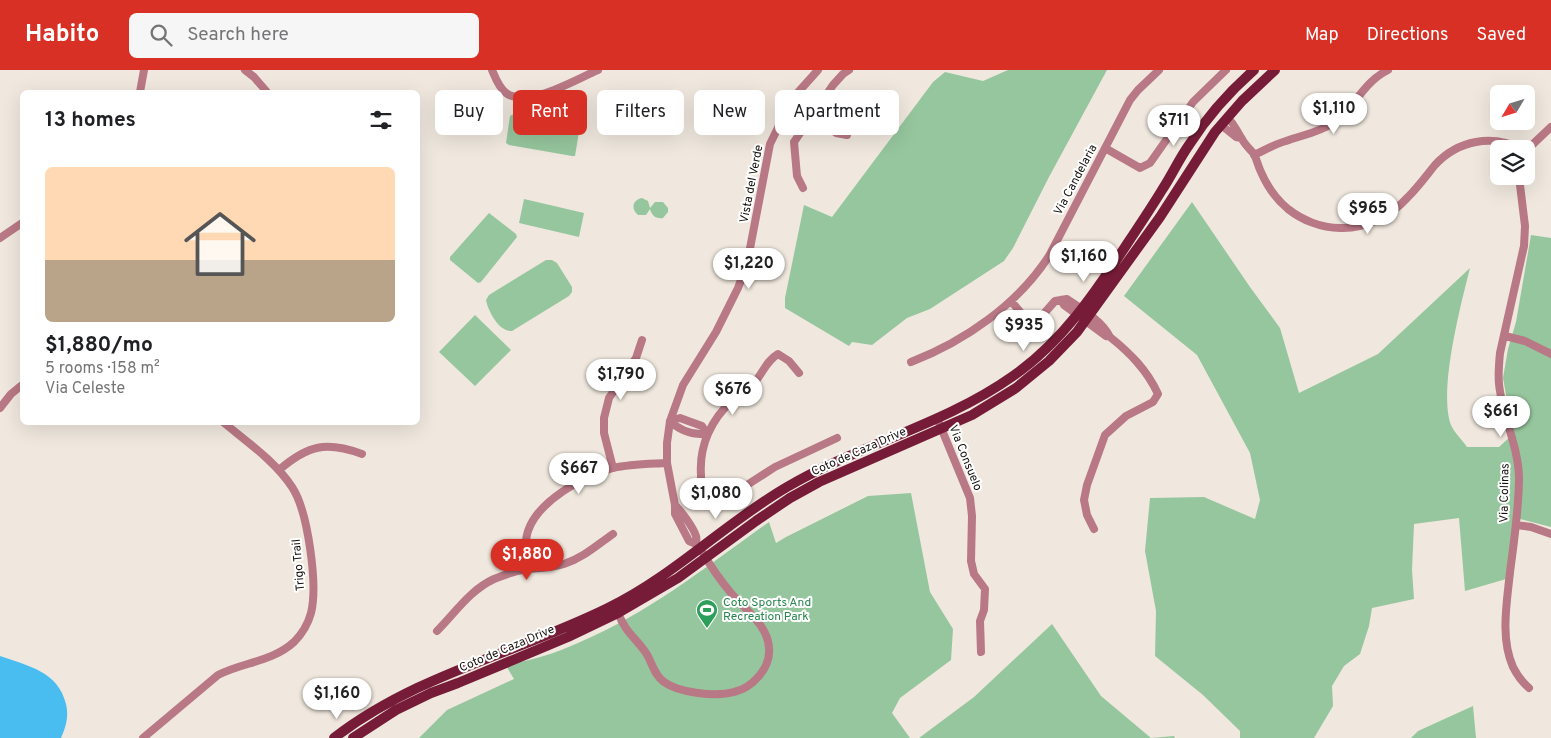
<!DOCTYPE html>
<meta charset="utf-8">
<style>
body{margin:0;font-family:Overpass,sans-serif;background:#f6f6f6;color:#202124;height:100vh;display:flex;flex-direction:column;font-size:19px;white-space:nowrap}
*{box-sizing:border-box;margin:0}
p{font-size:16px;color:#757577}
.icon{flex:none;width:28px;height:28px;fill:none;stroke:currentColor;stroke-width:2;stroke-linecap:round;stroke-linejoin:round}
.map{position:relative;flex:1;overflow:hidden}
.panel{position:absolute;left:20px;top:20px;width:400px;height:335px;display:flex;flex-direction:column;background:#fff;border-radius:8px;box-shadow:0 5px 20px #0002}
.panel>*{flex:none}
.banner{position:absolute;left:435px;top:20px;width:475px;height:45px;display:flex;gap:10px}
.needle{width:32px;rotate:232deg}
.controls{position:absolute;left:1490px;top:15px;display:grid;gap:10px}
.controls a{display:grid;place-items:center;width:45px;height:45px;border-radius:8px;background:#fff;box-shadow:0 5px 20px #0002;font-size:25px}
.price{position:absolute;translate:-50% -42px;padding:0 11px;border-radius:18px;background:#fff;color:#222;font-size:16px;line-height:32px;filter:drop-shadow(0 1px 2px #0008)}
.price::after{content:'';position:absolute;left:50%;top:30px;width:15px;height:11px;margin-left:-8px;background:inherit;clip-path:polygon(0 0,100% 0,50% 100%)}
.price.on{background:#d93025;color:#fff}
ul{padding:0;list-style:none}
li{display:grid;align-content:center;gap:10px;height:265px;padding:0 25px}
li+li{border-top:1px solid #e0e0e0}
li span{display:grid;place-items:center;height:155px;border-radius:8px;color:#555}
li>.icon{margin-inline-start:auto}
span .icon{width:90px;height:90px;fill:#fffc;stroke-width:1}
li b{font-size:21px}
h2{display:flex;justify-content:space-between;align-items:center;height:60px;padding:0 25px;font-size:21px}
.tag{padding:0 18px;border-radius:8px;background:#fff;box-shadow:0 5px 20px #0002;font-size:18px;line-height:45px}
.tag.on{background:#d93025;color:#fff}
header{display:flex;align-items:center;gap:30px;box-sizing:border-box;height:70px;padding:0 25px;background:#d93025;color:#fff}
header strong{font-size:24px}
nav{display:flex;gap:28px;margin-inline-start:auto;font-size:18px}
.search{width:350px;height:45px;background:#f6f6f6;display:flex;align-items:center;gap:12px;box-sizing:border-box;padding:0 18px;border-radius:8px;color:#757577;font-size:19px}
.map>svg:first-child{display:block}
.green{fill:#96c69d}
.water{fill:#4abdf0}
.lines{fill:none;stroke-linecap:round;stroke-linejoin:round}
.minor{stroke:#b97885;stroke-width:8}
.major{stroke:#771c38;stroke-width:10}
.labels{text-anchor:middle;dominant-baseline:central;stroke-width:4;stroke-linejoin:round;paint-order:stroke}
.street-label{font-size:12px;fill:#15120e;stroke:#fff}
.leisure-label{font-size:12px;fill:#27864d;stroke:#fff;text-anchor:start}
</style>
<header>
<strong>Habito</strong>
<div class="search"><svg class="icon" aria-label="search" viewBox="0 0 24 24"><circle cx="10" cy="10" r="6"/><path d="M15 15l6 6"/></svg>Search here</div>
<nav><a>Map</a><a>Directions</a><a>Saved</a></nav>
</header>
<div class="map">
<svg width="1551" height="668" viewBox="0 0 1551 668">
<rect width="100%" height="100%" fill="#f0e8de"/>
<!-- green -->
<path class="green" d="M 1008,0 L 1107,0 L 1049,107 L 1013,178 L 1004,191 L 930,239 L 907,248 L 872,275 L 852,272 L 849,276 L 785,238 L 785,228 L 804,135 L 832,147 L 933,12 L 945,2 L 983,11 Z
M 515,43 L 580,56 L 575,86 L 572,86 L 509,75 L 506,73 L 510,46 Z
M 642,128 L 648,131 L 650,138 L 655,132 L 663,132 L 668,138 L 668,142 L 663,148 C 656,149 652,146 650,139 L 646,145 L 638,145 C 631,139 632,130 642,128 Z
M 524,129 L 584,143 L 579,167 L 519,153 Z
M 1192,132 L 1250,217 L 1280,258 L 1299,323 L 1378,284 L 1470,198 C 1461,234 1438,321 1451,355 C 1454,362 1462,370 1467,377 L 1499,377 L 1513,364 L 1503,308 L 1508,279 L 1516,252 L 1531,165 L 1551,168 L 1551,457 L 1520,449 L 1513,507 L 1465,521 L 1459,448 L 1414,454 L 1412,500 L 1414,529 L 1372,538 L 1369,556 L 1360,584 L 1344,596 L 1332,616 L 1333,636 L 1314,668 L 1240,668 L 1240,661 L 1203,625 L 1155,586 L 1156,541 L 1145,481 L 1150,428 L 1204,427 L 1255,449 L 1260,430 L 1250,383 L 1197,285 L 1124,226 Z
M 489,143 L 516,164 L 517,167 L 481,212 L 478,213 L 450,190 L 450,187 Z
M 546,190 L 552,190 L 557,193 L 572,217 L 572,222 L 569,226 L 512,261 C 499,262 488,241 486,230 L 489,225 Z
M 475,245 L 511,280 L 475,316 L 439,282 Z
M 911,423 L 930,522 L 953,559 L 951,590 L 900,628 L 892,643 L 910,668 L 419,668 L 447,640 L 514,609 L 505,594 C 530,592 555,583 578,573 C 649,543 707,496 769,452 L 776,473 L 786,467 L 868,426 Z
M 1052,554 L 1101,626 L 1151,668 L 1174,666 L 1175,668 L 919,668 L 974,627 Z
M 1473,636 L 1476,668 L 1411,668 L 1418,661 Z"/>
<!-- water -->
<path class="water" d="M 0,586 C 28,596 58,601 66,634 C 69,646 66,657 61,668 L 0,668 Z"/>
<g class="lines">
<!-- minor -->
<path class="minor" d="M 245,0 L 254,7 L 267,22
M 492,0 C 495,7 499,18 506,23 C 527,39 576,9 598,0
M 140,22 L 144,0
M 813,44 L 836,63 L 847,65
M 1227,47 C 1236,56 1236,60 1242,69 C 1245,75 1250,79 1254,84 C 1257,90 1258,96 1261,102 C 1267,116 1276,129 1288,139 C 1302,150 1321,158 1340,158 C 1366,159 1391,146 1408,127 C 1418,117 1426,106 1435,95 C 1458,70 1492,64 1522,79
M 1221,55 L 1236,67 L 1241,68
M 1105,78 L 1140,98 L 1150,93 L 1193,32 L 1226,0
M 1526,84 L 1532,75 L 1551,57
M 1254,85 C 1265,80 1275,74 1286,71 C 1302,65 1318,63 1333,53 C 1355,38 1362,13 1388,0
M 1521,106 L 1520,115 L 1525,156 L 1524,176 L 1500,283 C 1499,293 1498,303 1499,314 C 1502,345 1518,375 1519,407 C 1519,439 1514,471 1510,502 C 1507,532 1500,568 1513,597 C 1517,605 1522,612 1529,618
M 803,118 L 797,106 L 794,72 L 833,15 L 843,4 L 849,0
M 0,168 L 22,153
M 1061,230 L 1064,235 L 1106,266
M 1011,231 L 1028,251 L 1040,248 L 1055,231 L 1067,229 C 1082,239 1102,251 1110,267 C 1130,283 1147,300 1158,324 L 1153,332 L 1126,346 L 1105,365 L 1087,415 L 1084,430 L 1087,445 L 1094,459
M 1505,266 L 1525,271 L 1551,284
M 911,292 C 965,271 1017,235 1049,186 L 1130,30 L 1138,20 L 1159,0
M 799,303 L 789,291 L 778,284 C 766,291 763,303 754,313 C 748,320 740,325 733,330 C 711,349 699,376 701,405 C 701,415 701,426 707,435 L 716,435 L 775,397 L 837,368
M 0,338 L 11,324 L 22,315
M 680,348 L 702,356 L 707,364 C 693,365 680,361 670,351 Z
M 937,348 L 970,428 L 972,446 L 971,491 L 974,504 L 985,519 L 984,540 L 980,551 L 981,582
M 613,398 L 604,363 L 604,348 L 609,328 L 636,288 L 642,270
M 279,400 C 308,375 326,371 362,384
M 1516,455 L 1531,457 L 1551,464
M 696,474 L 689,471 L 675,444 L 675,435 L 667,393 L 667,373 L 670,351 L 683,315 L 716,262 L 738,218 L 747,194 L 770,74 L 792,29 L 818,0
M 526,499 C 525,487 524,473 528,461 C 538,431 583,406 613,398 C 630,394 649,394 667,393
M 618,543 C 626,563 635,567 646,583 C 652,592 654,605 664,612 C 679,623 716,627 734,622 C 752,618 771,598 769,578 C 768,555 745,540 731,523 C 721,511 711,497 703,483 C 701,481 697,477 696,474 C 696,471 697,469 696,466 C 693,457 682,442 675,435
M 437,561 C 455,543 470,520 494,509 C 504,505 515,501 526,499 C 539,498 552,498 564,494 C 583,488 597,475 613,464
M 143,668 L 218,605 C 243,592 272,592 294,572 C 301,565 308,554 311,543 C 318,515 308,441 292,417 C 275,391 247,372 223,352"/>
<!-- major -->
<path class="major" d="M 334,668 C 415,605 517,583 608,538 C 674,506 725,453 787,417 C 860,374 944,355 1013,306 C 1062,272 1095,223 1127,174 C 1139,156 1151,138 1162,120 C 1172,105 1179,89 1189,75 C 1207,47 1229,22 1254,0
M 353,668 L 396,640 L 431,623 L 458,613 L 568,567 L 618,543 L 678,508 L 756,451 L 790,428 L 819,412 L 972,345 L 1016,318 L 1049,291 L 1077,262 L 1160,147 L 1215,62 L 1242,31 L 1275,0"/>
</g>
<!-- icons -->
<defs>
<g id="stadium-pin" transform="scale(1.125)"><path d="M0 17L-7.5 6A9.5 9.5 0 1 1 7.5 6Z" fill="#2e9e5b" stroke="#fff"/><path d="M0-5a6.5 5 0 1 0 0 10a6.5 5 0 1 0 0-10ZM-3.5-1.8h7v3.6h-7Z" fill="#fff"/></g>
</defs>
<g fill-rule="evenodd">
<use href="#stadium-pin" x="707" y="540"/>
</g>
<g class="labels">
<!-- street labels -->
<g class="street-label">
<text transform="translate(1076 110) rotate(-62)">Via Candelaria</text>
<text transform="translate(752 114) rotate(-79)">Vista del Verde</text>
<text transform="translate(859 382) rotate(-24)">Coto de Caza Drive</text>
<text transform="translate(965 388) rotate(68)">Via Consuelo</text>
<text transform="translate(1505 423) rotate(-89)">Via Colinas</text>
<text transform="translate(299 495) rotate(-95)">Trigo Trail</text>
<text transform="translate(507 579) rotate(-23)">Coto de Caza Drive</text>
</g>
<!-- leisure labels -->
<g class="leisure-label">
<text x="723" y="533">Coto Sports And<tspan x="723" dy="14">Recreation Park</tspan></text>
</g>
</g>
</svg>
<div class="controls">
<a><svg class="needle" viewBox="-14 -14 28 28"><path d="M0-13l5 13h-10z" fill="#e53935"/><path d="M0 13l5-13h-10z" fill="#757577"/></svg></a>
<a><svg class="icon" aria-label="layers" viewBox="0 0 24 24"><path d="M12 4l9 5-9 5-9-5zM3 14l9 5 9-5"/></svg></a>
</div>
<b class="price" style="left:1334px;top:65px">$1,110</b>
<b class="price" style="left:1174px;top:77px">$711</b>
<b class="price" style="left:1368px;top:165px">$965</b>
<b class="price" style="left:1084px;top:213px">$1,160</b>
<b class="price" style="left:749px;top:220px">$1,220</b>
<b class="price" style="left:1024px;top:282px">$935</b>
<b class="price" style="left:621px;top:331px">$1,790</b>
<b class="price" style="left:733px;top:346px">$676</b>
<b class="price" style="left:1501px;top:368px">$661</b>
<b class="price" style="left:579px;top:425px">$667</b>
<b class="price" style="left:716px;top:450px">$1,080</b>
<b class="price on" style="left:527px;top:511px">$1,880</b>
<b class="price" style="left:337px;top:650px">$1,160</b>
<div class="banner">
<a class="tag">Buy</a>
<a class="tag on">Rent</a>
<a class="tag">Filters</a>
<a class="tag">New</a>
<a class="tag">Apartment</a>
</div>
<section class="panel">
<h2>13 homes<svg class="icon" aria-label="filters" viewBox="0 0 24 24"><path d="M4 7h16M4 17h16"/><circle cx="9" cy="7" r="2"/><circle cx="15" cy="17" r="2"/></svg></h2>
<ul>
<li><span style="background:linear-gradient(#ffd9b3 60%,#b9a48a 0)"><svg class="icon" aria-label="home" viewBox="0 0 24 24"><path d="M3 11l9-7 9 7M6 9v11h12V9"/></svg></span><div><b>$1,880/mo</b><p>5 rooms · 158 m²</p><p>Via Celeste</p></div></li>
</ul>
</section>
</div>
